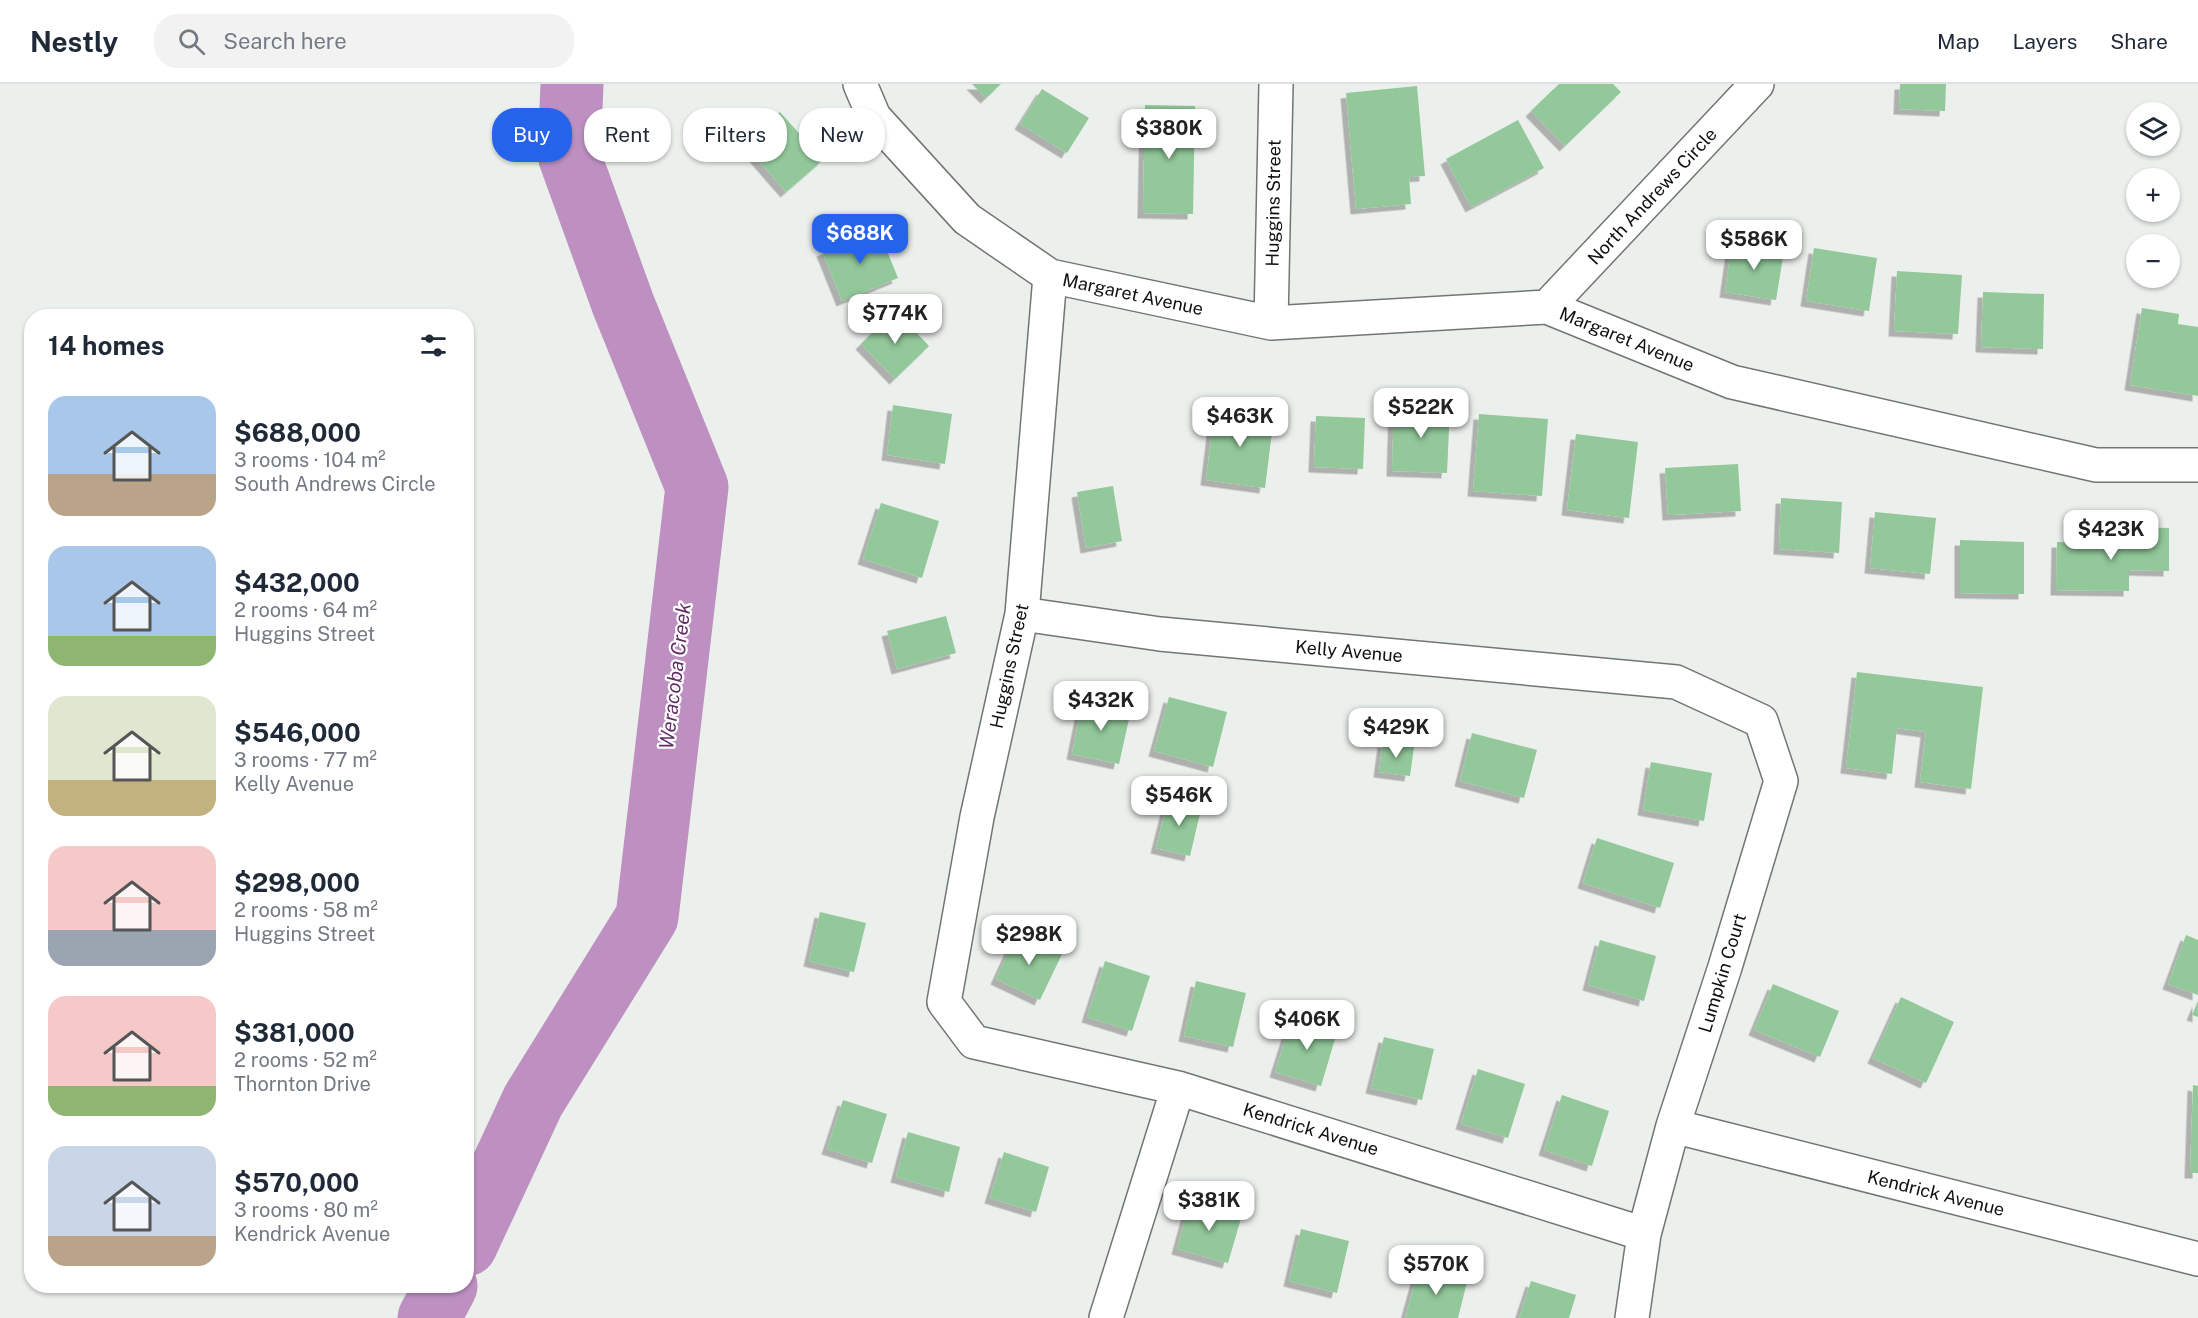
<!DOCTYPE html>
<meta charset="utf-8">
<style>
body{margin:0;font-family:"Public Sans",sans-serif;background:#f2f2f3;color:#1f2937;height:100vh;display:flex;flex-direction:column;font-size:22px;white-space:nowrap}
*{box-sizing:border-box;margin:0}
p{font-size:20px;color:#747a83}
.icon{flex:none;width:33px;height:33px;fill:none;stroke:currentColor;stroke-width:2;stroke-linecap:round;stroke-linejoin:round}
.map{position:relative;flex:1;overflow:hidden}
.panel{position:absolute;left:24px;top:225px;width:450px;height:984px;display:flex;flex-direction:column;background:#fff;border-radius:24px;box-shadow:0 2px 4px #0004}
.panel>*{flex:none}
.guide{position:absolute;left:492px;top:24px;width:570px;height:54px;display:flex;gap:12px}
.tools{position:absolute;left:2126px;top:18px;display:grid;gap:12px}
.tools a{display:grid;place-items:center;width:54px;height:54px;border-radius:50%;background:#fff;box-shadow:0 2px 4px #0004;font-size:30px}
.price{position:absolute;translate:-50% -51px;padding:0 14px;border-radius:12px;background:#fff;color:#222;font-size:20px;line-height:39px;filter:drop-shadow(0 2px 3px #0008)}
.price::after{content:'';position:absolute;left:50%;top:36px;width:18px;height:14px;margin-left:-9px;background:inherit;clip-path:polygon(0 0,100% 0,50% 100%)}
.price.active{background:#2563eb;color:#fff}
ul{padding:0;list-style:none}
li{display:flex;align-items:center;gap:18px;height:150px;padding:0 24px}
li span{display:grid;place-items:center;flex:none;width:168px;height:120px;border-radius:18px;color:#555}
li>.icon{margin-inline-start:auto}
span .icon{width:72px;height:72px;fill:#fffc;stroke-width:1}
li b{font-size:26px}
h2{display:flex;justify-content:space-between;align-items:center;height:72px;padding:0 24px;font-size:26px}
.pill{padding:0 21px;border-radius:24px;background:#fff;box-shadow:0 2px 4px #0004;font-size:21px;line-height:54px}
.pill.active{background:#2563eb;color:#fff}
header{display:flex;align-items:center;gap:36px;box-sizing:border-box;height:84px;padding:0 30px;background:#fff;border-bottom:2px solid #e0e1e3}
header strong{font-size:28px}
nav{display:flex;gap:33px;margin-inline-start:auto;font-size:21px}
.search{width:420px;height:54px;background:#f2f2f3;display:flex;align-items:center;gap:15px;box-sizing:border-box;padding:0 21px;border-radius:24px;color:#747a83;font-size:22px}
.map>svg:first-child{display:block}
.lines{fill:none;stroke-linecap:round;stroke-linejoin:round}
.river{stroke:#bd90c1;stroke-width:63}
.building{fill:#92c89a;filter:url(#shadow)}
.minor-casing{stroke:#727673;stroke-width:36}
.minor{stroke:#fff;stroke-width:33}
.labels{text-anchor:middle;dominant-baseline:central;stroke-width:4.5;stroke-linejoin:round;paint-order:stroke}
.street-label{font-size:18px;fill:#0f1110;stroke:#fff}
.water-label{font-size:20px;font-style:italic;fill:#632c68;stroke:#fff}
</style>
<header>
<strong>Nestly</strong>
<div class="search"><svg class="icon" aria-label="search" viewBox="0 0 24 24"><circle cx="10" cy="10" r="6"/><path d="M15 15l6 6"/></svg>Search here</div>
<nav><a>Map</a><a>Layers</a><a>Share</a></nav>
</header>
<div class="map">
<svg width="2198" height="1234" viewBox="0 0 2198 1234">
<defs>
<filter id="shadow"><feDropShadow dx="-5.5" dy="5.5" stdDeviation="0" flood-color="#0004"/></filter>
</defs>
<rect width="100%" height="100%" fill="#ecf0ec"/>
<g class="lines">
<!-- river -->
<path class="river" d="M 466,1161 L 533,1017 L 647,833 L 697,403 L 623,220 L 569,71 L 572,0
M 429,1234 L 446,1202"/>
</g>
<!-- building -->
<path class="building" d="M 972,0 L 1001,0 L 986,14 Z
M 1559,0 L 1613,0 L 1621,8 L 1565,62 L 1531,27 Z
M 1900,0 L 1946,0 L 1945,27 L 1899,25 Z
M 1417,2 L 1425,92 L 1409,93 L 1411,120 L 1356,125 L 1346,9 Z
M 1042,5 L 1089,34 L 1067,69 L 1020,40 Z
M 1145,21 L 1195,22 L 1193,130 L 1143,129 Z
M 780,28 L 823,76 L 786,108 L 744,60 Z
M 1518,36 L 1544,84 L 1471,123 L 1446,75 Z
M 878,145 L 898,194 L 842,217 L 822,167 Z
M 1732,159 L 1784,167 L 1776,216 L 1725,208 Z
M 1814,164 L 1877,174 L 1869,227 L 1806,217 Z
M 1897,187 L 1962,191 L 1958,250 L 1894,247 Z
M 1983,208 L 2044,210 L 2043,265 L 1981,263 Z
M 2142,224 L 2179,230 L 2178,240 L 2198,243 L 2198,312 L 2130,301 Z
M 895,226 L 929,262 L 895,295 L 861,260 Z
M 893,321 L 952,330 L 945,380 L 887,371 Z
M 1394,322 L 1450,324 L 1447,389 L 1392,387 Z
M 1215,323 L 1274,332 L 1265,404 L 1206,396 Z
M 1479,330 L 1548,335 L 1542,412 L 1473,407 Z
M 1316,332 L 1365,334 L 1363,385 L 1314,383 Z
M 1576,350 L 1638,358 L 1629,434 L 1567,426 Z
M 1738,380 L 1741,427 L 1668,431 L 1665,384 Z
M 1113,402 L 1122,457 L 1086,464 L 1077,408 Z
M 1781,414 L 1842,418 L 1839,469 L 1779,465 Z
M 881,419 L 939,437 L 922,494 L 863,475 Z
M 1875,428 L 1936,434 L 1930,490 L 1870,484 Z
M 2133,443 L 2169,444 L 2169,487 L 2129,486 L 2129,507 L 2056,506 L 2057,458 L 2132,460 Z
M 1960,456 L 2024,458 L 2024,510 L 1960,509 Z
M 946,532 L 956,569 L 897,585 L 887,547 Z
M 1857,588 L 1983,603 L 1971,705 L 1920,698 L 1926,648 L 1897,644 L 1892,690 L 1846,684 Z
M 1169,613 L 1227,628 L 1213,683 L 1154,667 Z
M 1083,616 L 1131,626 L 1119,680 L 1072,670 Z
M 1472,649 L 1537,666 L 1524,714 L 1460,697 Z
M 1383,658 L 1414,663 L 1410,692 L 1379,688 Z
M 1651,678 L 1712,689 L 1704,737 L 1643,726 Z
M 1169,713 L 1202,721 L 1190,772 L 1156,764 Z
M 1597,754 L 1674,779 L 1660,824 L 1583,799 Z
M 820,828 L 866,839 L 854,888 L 809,877 Z
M 1017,849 L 1062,870 L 1040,916 L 996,895 Z
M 2186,851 L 2198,856 L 2198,911 L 2168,900 Z
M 1600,856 L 1656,872 L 1644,917 L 1588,901 Z
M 1105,877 L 1150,892 L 1132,947 L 1087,933 Z
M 1196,897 L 1246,909 L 1233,963 L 1184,952 Z
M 1773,900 L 1839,927 L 1820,973 L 1754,946 Z
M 1901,913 L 1954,938 L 1926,999 L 1873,974 Z
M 2198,917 L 2198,933 L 2192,931 Z
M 1293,931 L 1338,945 L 1321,1002 L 1275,988 Z
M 1384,953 L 1434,965 L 1422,1016 L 1371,1004 Z
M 1478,985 L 1525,1000 L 1508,1054 L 1461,1040 Z
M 2193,1001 L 2198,1002 L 2198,1089 L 2190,1089 Z
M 1562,1011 L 1609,1027 L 1592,1082 L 1544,1066 Z
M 843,1016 L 887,1030 L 872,1079 L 827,1065 Z
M 908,1048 L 960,1063 L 949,1108 L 896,1093 Z
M 1004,1068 L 1049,1083 L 1036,1128 L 990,1114 Z
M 1190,1117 L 1242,1131 L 1228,1179 L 1177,1165 Z
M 1301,1145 L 1349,1157 L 1337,1209 L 1289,1197 Z
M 1419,1184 L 1467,1198 L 1458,1234 L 1405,1234 Z
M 1531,1197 L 1576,1211 L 1569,1234 L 1519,1234 Z"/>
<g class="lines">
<!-- minor casing -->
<g class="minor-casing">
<path id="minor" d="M 860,0 L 874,33 L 967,135 L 1050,192 L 1271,239 L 1547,223 L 1732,298 L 2096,381 L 2198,381
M 1050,192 L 1022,530 L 977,733 L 944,918 L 974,958 L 1178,1004 L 1644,1150
M 1547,223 L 1757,0
M 1271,239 L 1276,0
M 1022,530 L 1160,550 L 1676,598 L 1761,637 L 1781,697 L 1725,883 L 1673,1042 L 1644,1150 L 1632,1234
M 1673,1042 L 2198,1175
M 1106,1234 L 1178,1004"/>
</g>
<!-- minor -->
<use href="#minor" class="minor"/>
</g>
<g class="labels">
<!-- street labels -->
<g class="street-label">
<text transform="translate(1652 112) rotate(-47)">North Andrews Circle</text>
<text transform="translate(1273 119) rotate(-89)">Huggins Street</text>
<text transform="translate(1133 210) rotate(12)">Margaret Avenue</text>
<text transform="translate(1627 255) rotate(22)">Margaret Avenue</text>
<text transform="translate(1349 567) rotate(5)">Kelly Avenue</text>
<text transform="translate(1009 582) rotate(-78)">Huggins Street</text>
<text transform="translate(1722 889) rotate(-73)">Lumpkin Court</text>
<text transform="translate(1311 1045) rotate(17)">Kendrick Avenue</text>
<text transform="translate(1936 1109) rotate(14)">Kendrick Avenue</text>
</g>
<!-- water labels -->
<g class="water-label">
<text transform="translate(675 592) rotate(-83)">Weracoba Creek</text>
</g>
</g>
</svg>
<div class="tools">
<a><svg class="icon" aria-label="layers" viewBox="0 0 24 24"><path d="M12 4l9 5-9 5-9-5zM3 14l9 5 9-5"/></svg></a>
<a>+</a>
<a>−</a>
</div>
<b class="price" style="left:1169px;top:76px">$380K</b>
<b class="price active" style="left:860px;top:181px">$688K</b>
<b class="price" style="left:1754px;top:187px">$586K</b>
<b class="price" style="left:895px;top:261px">$774K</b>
<b class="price" style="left:1421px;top:355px">$522K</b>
<b class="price" style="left:1240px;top:364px">$463K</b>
<b class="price" style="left:2111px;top:477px">$423K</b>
<b class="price" style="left:1101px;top:648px">$432K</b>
<b class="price" style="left:1396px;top:675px">$429K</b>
<b class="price" style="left:1179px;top:743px">$546K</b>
<b class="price" style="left:1029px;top:882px">$298K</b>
<b class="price" style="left:1307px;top:967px">$406K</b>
<b class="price" style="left:1209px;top:1148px">$381K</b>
<b class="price" style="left:1436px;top:1212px">$570K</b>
<div class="guide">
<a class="pill active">Buy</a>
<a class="pill">Rent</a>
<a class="pill">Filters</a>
<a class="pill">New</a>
</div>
<section class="panel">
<h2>14 homes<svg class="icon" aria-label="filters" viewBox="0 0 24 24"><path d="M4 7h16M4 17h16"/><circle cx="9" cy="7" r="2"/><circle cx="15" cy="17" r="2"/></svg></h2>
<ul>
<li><span style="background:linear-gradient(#a9c7e8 65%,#b9a48a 0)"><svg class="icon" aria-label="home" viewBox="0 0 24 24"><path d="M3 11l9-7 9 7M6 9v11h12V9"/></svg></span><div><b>$688,000</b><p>3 rooms · 104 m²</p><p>South Andrews Circle</p></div></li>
<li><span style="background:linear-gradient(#a9c7e8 75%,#8fb573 0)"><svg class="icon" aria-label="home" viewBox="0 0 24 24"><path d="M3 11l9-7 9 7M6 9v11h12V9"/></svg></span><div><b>$432,000</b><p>2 rooms · 64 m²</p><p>Huggins Street</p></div></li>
<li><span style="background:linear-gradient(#dfe7d0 70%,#c2b280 0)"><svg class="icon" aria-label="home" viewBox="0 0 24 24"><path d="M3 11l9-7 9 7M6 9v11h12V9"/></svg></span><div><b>$546,000</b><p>3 rooms · 77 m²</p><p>Kelly Avenue</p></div></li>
<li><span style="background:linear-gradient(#f6c9c9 70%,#9aa5b1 0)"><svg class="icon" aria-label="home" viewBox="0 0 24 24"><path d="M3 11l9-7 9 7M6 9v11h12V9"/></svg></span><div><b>$298,000</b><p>2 rooms · 58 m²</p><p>Huggins Street</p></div></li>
<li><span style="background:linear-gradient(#f6c9c9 75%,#8fb573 0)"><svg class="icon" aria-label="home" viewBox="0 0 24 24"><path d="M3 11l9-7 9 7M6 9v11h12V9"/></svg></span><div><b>$381,000</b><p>2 rooms · 52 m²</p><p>Thornton Drive</p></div></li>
<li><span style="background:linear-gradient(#c9d6e8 75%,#b9a48a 0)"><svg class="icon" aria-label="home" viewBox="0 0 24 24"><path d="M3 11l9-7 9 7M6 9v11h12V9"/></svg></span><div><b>$570,000</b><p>3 rooms · 80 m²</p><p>Kendrick Avenue</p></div></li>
</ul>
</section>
</div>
